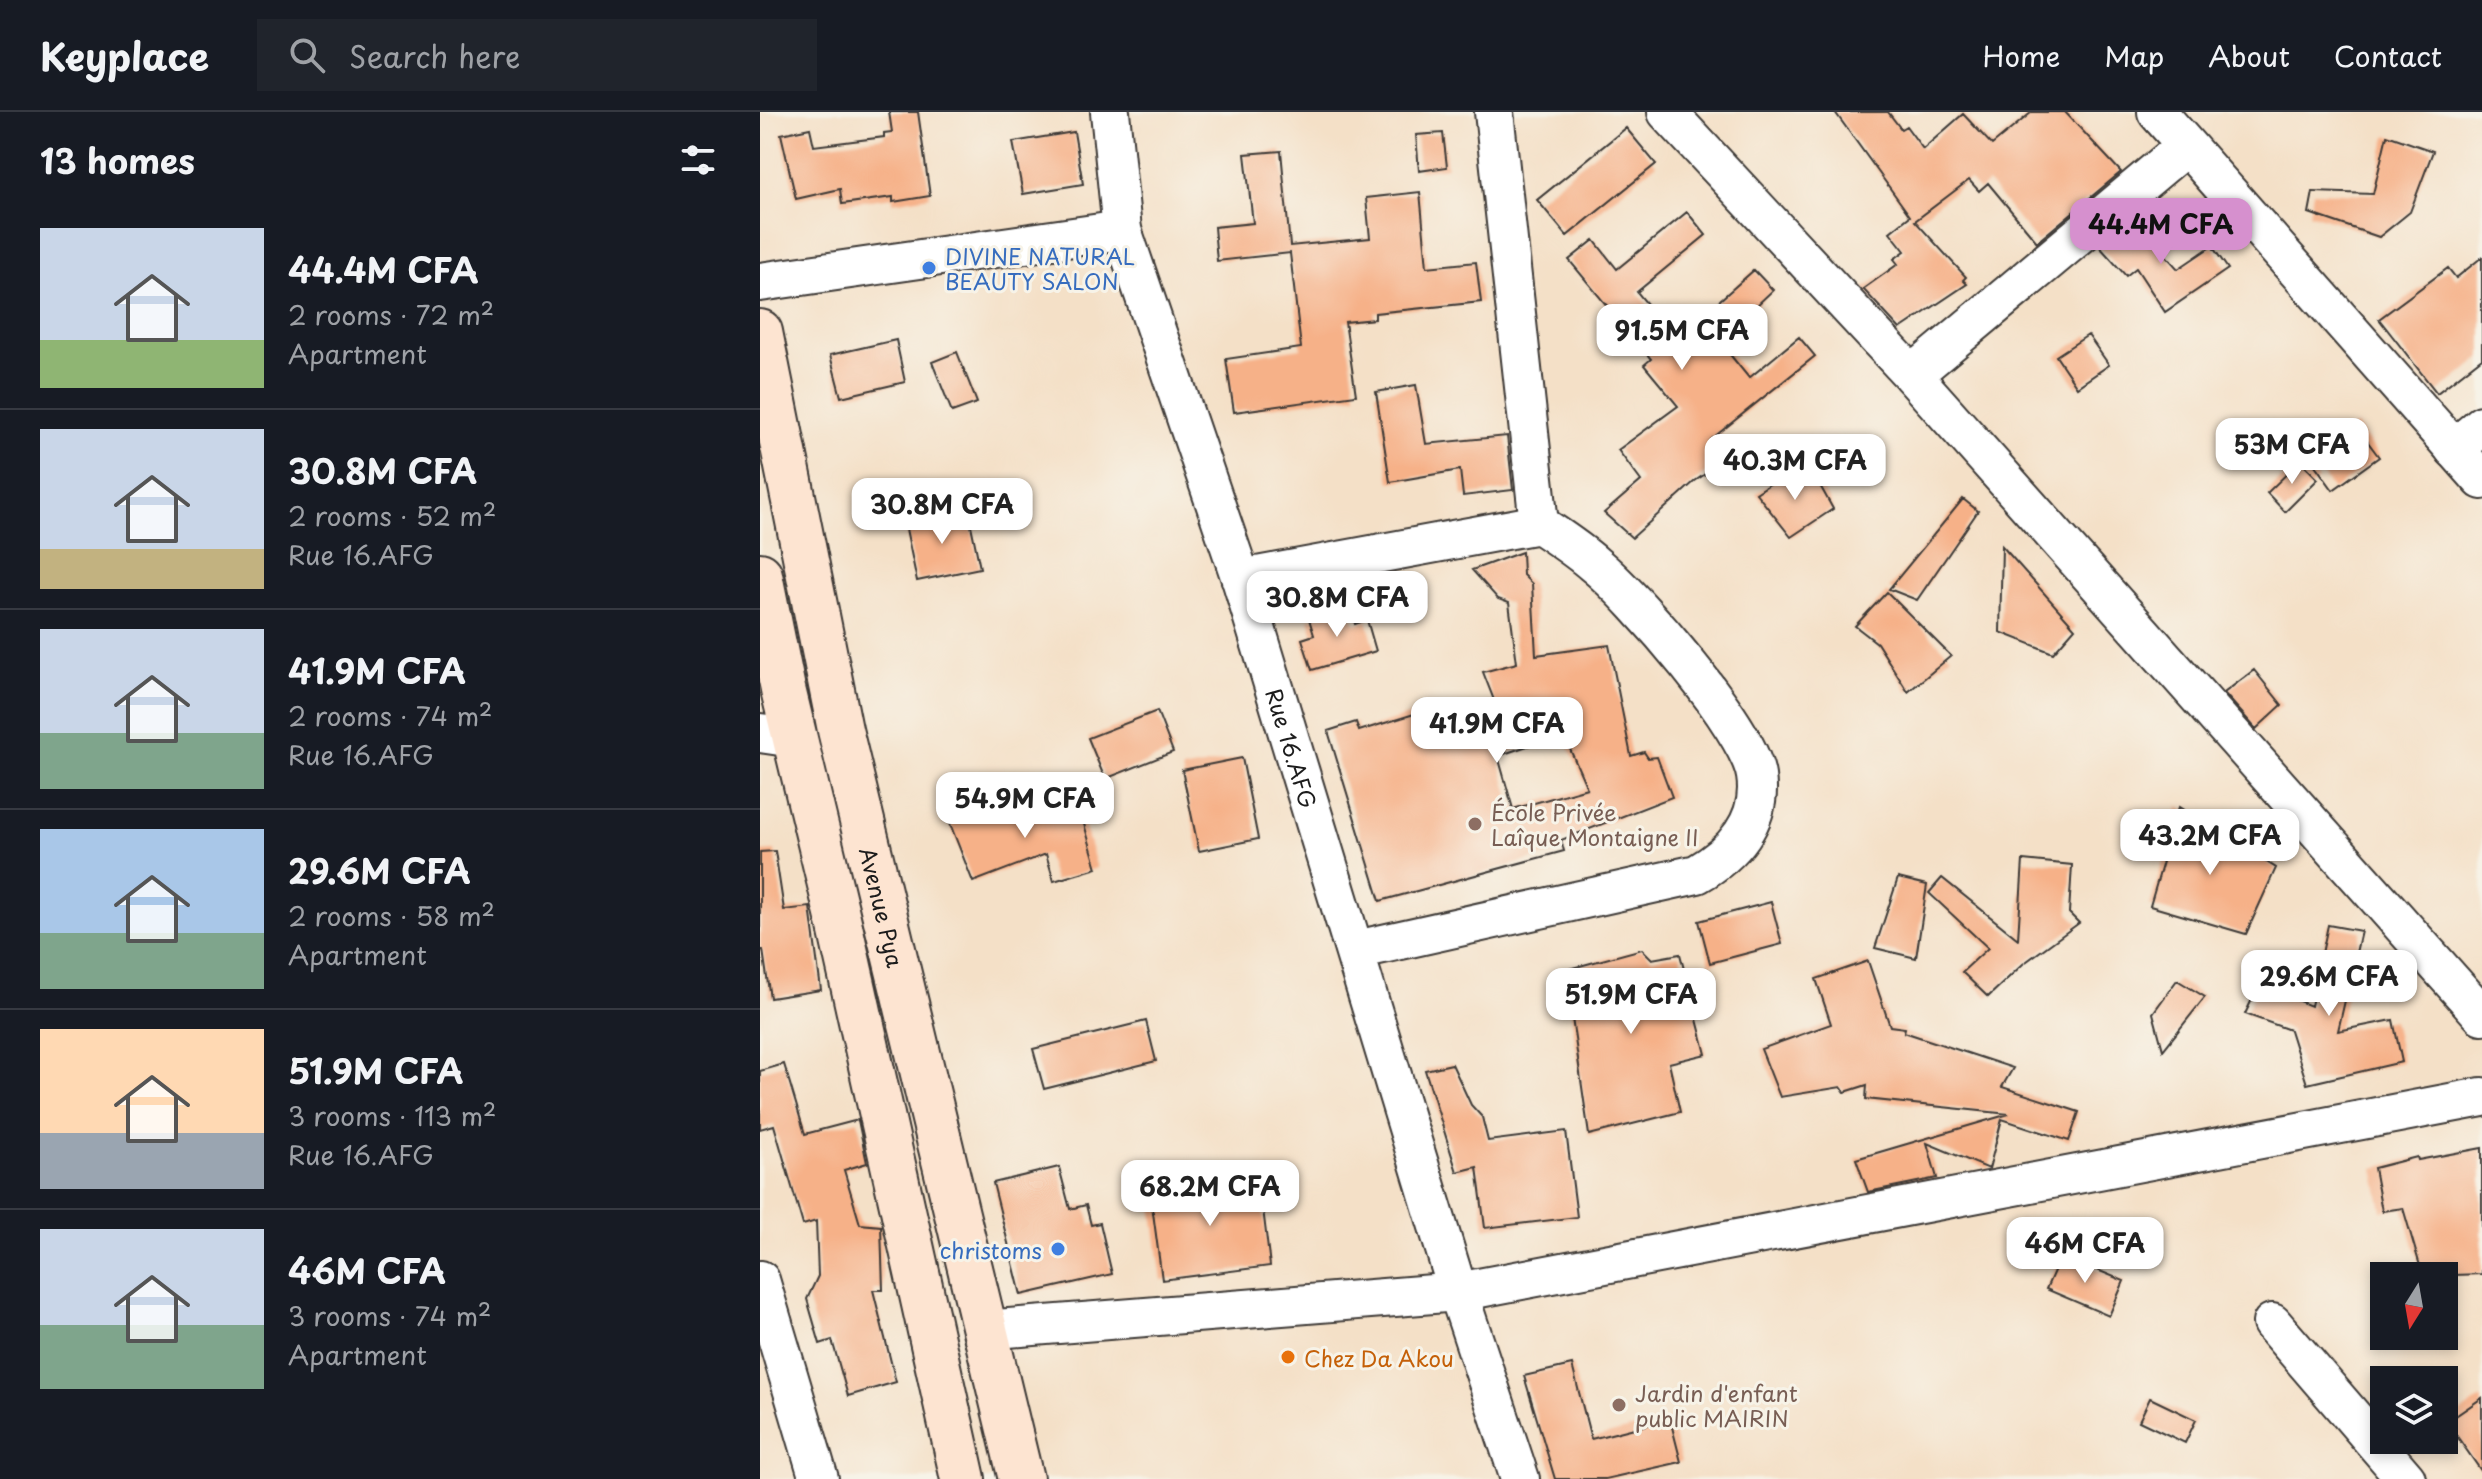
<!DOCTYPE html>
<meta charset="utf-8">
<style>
body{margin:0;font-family:"Playpen Sans",sans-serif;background:#20242c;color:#f1f3f6;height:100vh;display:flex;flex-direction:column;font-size:30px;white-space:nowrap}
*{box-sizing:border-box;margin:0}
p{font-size:26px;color:#9ea1a6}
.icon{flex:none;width:44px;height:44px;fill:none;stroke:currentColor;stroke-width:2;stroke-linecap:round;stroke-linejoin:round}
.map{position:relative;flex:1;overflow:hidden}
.panel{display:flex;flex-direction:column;background:#171b24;width:760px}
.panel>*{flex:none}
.needle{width:52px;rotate:191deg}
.controls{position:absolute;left:1610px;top:1150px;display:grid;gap:16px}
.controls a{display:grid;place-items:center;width:88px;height:88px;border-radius:0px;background:#171b24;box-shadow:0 4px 12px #0003;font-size:40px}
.price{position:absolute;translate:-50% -68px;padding:0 18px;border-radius:16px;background:#fff;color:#222;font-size:26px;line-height:52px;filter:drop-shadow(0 2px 4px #0008)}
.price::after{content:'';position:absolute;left:50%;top:48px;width:24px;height:18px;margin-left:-12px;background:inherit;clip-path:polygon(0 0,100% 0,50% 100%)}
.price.selected{background:#d690ce;color:#111}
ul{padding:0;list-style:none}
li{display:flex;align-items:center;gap:24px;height:200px;padding:0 40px}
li+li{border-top:2px solid #363941}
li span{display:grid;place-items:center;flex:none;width:224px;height:160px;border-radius:0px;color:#555}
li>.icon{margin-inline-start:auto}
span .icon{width:96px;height:96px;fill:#fffc;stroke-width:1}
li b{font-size:34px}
h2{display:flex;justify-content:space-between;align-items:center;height:96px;padding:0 40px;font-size:34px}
header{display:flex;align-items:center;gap:48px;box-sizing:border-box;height:112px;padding:0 40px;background:#171b24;border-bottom:2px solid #363941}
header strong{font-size:38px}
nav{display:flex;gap:44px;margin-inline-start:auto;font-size:28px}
.search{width:560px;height:72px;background:#20242c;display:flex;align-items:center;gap:20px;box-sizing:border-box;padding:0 28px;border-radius:0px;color:#9ea1a6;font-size:30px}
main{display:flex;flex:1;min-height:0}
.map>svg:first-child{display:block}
.building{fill:#f6b188;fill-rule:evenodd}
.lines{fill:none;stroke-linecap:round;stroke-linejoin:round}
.minor-casing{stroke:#3c3936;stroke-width:42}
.secondary-casing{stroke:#3c3936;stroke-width:48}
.minor{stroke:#fff;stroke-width:38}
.secondary{stroke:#fde4d1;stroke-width:44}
.shop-dot{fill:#3f7fe0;stroke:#f7f3e8;stroke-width:3}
.education-dot{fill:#8d6e63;stroke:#f7f3e8;stroke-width:3}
.food-dot{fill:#e8710a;stroke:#f7f3e8;stroke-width:3}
.labels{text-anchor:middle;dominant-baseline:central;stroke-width:6;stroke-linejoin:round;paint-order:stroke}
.shop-label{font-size:22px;fill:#366cbe;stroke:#f7f3e8;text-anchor:start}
.street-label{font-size:22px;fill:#1c1c1c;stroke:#f7f3e8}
.education-label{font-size:22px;fill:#785e54;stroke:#f7f3e8;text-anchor:start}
.food-label{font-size:22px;fill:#c56008;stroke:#f7f3e8;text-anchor:start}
</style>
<header>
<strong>Keyplace</strong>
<div class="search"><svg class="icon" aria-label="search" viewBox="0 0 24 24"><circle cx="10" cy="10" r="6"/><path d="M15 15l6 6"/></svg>Search here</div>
<nav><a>Home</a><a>Map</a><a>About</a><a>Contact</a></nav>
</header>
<main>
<section class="panel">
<h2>13 homes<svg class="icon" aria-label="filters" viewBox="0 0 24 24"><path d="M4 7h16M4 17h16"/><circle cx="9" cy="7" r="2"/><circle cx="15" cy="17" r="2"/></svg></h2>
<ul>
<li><span style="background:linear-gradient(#c9d6e8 70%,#8fb573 0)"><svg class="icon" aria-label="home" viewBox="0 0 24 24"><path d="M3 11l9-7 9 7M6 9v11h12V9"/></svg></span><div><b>44.4M CFA</b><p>2 rooms · 72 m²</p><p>Apartment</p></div></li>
<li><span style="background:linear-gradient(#c9d6e8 75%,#c2b280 0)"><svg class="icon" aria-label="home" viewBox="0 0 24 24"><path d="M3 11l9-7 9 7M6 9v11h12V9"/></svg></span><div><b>30.8M CFA</b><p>2 rooms · 52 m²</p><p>Rue 16.AFG</p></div></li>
<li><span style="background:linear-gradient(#c9d6e8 65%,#7fa58c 0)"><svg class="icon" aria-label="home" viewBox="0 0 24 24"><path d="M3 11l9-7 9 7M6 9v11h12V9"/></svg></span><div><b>41.9M CFA</b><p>2 rooms · 74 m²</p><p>Rue 16.AFG</p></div></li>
<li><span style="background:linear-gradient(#a9c7e8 65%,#7fa58c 0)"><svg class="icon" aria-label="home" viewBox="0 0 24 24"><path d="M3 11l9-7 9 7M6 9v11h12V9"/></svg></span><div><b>29.6M CFA</b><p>2 rooms · 58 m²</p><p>Apartment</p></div></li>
<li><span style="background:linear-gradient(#ffd9b3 65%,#9aa5b1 0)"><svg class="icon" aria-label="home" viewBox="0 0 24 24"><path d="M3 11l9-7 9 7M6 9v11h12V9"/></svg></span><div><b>51.9M CFA</b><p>3 rooms · 113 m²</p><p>Rue 16.AFG</p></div></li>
<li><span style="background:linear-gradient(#c9d6e8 60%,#7fa58c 0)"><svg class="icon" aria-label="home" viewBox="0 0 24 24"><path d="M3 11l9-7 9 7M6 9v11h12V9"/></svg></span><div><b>46M CFA</b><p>3 rooms · 74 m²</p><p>Apartment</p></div></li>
</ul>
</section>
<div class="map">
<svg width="1722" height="1367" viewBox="0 0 1722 1367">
<rect width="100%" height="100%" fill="#f7f3e8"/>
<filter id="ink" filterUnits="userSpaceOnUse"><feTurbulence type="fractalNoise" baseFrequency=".0125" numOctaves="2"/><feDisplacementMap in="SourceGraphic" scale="16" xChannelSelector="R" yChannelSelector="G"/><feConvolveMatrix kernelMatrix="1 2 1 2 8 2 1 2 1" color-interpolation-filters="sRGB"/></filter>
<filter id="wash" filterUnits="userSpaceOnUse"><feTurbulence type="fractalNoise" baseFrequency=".006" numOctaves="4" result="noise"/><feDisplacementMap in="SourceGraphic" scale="32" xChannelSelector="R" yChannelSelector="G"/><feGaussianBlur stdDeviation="1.8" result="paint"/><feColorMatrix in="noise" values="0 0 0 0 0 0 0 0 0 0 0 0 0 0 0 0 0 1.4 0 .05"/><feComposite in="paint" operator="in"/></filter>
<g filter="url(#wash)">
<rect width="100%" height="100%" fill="#f4e0c7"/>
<g id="blocks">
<!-- building -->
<path class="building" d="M 129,0 L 158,0 L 170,84 L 133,90 L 133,85 L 82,92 L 80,77 L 36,87 L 21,22 L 50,16 L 54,34 L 124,25 L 124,21 L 132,20 Z
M 1075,0 L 1128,0 L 1141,17 L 1146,14 L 1163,37 L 1203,2 L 1232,33 L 1272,0 L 1305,0 L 1361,60 L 1277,130 L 1228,71 L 1219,79 L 1209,68 L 1155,109 L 1206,165 L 1203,168 L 1207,172 L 1140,217 L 1103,177 L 1138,152 L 1134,147 L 1145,139 L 1130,120 L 1150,104 Z
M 866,16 L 896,52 L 807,124 L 777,88 Z
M 314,20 L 323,72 L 263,82 L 253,30 Z
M 683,21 L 687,55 L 659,59 L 656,23 Z
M 1627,23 L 1673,39 L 1650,100 L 1619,125 L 1549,101 L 1553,80 L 1613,82 Z
M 521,39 L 530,134 L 610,126 L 606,86 L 660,80 L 667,155 L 716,150 L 721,190 L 615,201 L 615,207 L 585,210 L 596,283 L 474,300 L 466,247 L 541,236 L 530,141 L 457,149 L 454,115 L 493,111 L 485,42 Z
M 927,100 L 946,123 L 877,180 L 916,227 L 994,158 L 1013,178 L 959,229 L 989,266 L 1039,225 L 1055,244 L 949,329 L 967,347 L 935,369 L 872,426 L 844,401 L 881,369 L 858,338 L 918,294 L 884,253 L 891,247 L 809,148 L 834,128 L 857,157 Z
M 1373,107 L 1418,157 L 1452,134 L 1468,157 L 1405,200 L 1376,156 L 1366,164 L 1340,135 Z
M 1722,145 L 1722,246 L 1677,281 L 1619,207 L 1688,156 L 1696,166 Z
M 1328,223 L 1349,253 L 1317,275 L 1296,244 Z
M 136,228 L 145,270 L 81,285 L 70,243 Z
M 197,240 L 217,291 L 192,300 L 172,250 Z
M 656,273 L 666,332 L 747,324 L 753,378 L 703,384 L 700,358 L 630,370 L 616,280 Z
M 1596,314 L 1619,345 L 1573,378 L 1550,346 Z
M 1540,349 L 1558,367 L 1525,400 L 1507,381 Z
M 1028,360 L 1057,368 L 1073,397 L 1031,425 L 996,381 Z
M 1203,387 L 1218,399 L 1157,488 L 1129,477 Z
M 208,399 L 220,456 L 157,469 L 145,412 Z
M 1242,434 L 1315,516 L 1293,541 L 1240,520 Z
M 762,440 L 763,463 L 772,472 L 776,543 L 849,533 L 871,644 L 884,640 L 888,646 L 897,645 L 912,685 L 801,728 L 804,739 L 620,789 L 568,619 L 596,610 L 599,619 L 664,599 L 670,621 L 737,596 L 723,560 L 757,551 L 749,491 L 738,487 L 712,458 ZM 806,628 L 827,676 L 753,697 L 738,644 L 776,631 Z
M 1127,480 L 1191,544 L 1148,580 L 1117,531 L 1095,514 Z
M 590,495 L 595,512 L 607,508 L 616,539 L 552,558 L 542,527 L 554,523 L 549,507 Z
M 1494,558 L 1522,593 L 1496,617 L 1464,581 Z
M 397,599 L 413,640 L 345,667 L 328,626 Z
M 482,646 L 498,727 L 439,739 L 422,658 Z
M 316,685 L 337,756 L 294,769 L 286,742 L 213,770 L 189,709 L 234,691 L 240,707 Z
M 1419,695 L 1516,756 L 1486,822 L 1390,794 Z
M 15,739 L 24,798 L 50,795 L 61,878 L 10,886 L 3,838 L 0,838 L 0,740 Z
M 1263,748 L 1312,753 L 1309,801 L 1319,811 L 1263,852 L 1228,885 L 1202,860 L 1228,836 L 1169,781 L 1182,766 L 1258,827 Z
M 1138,766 L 1167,773 L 1156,846 L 1115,836 Z
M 1011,790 L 1022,832 L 950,851 L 939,809 Z
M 1568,813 L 1601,819 L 1578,919 L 1633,908 L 1642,950 L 1547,972 L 1530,918 L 1485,902 L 1499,873 L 1551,894 Z
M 882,837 L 892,847 L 920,842 L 946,942 L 909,951 L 920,1000 L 829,1023 L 805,858 Z
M 1108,849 L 1130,914 L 1145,916 L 1144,920 L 1253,956 L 1242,975 L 1319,1000 L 1309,1029 L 1242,1007 L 1229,1057 L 1167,1031 L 1177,1066 L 1108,1080 L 1096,1047 L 1249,1002 L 1106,987 L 1107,973 L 1085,980 L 1081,975 L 1020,985 L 1001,937 L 1071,912 L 1056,867 Z
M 1417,868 L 1445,885 L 1403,938 L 1393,901 Z
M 386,909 L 396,949 L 284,977 L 273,937 Z
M 24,952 L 45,1022 L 98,1008 L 107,1051 L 84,1058 L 100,1112 L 121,1114 L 123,1178 L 113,1178 L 136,1270 L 88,1284 L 72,1228 L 60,1232 L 47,1187 L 58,1164 L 56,1109 L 43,1113 L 14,1013 L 0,1017 L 0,959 Z
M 692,952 L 711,993 L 722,1005 L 728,1029 L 806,1019 L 817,1105 L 725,1116 L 717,1055 L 697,1060 L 665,958 Z
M 1722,1036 L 1722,1162 L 1663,1164 L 1643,1096 L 1622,1099 L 1614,1056 L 1657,1045 L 1658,1048 Z
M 299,1055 L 310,1097 L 326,1093 L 331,1113 L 340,1111 L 352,1162 L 261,1183 L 233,1071 Z
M 499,1064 L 510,1154 L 402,1168 L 390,1078 Z
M 1301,1143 L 1364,1169 L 1349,1204 L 1286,1177 Z
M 812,1253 L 831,1327 L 910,1307 L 921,1350 L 845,1367 L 795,1367 L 764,1264 Z
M 1390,1286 L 1436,1308 L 1425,1331 L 1379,1309 Z
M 1722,1286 L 1722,1360 L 1687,1310 Z"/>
</g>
</g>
<g filter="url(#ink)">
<use href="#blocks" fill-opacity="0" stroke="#3c3936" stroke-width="2"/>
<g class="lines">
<!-- minor casing -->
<g class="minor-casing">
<g id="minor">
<path id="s1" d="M 350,0 L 362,118 L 481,467 L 698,1180 L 760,1367"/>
<path d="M 734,0 L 779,412"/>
<path d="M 907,0 L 1152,263 L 1722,903"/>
<path d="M 1397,0 L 1722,368"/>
<path d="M 0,170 L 362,118"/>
<path d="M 1152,263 L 1426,34"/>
<path d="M 1694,337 L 1722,313"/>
<path d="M 481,467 L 779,412 C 798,425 817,437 834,452 C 875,485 989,616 996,664 C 1003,709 972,742 937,762 L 596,838"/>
<path d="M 0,621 L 34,626"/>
<path d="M 0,1168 L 59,1367"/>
<path d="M 1512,1211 L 1646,1367"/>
<path d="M 223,1218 L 698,1180 L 1722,985"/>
</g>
</g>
<!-- secondary casing -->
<g class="secondary-casing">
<g id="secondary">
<path id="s2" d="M 0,220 L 80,618 L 261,1367"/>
<path d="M 0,463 L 23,577 L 79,810 L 203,1367"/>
</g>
</g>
<!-- minor -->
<use href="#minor" class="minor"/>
<!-- secondary -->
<use href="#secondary" class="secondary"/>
</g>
</g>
<!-- markers -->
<g class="shop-dot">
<circle cx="169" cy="156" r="8"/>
<circle cx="298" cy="1137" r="8"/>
</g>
<g class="education-dot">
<circle cx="715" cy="712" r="8"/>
<circle cx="859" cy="1293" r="8"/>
</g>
<circle class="food-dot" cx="528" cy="1245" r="8"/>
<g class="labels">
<!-- shop labels -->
<g class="shop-label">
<text x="185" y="143">DIVINE NATURAL<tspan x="185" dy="25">BEAUTY SALON</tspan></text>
<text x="282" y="1137" text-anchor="end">christoms</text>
</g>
<!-- street labels -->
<g class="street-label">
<text stroke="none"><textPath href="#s1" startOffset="664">Rue 16.AFG</textPath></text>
<text stroke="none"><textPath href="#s2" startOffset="588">Avenue Pya</textPath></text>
</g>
<!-- education labels -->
<g class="education-label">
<text x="731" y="699">École Privée<tspan x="731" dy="25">Laîque Montaigne II</tspan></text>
<text x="875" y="1280">Jardin d'enfant<tspan x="875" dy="25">public MAIRIN</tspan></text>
</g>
<!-- food labels -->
<g class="food-label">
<text x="544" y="1245">Chez Da Akou</text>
</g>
</g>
</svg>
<div class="controls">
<a><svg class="needle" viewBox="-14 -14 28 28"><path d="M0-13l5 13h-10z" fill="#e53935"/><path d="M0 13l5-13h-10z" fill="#9ea1a6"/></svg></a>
<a><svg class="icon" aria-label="layers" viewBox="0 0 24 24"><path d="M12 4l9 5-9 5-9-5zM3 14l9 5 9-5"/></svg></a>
</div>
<b class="price selected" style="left:1401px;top:154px">44.4M CFA</b>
<b class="price" style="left:922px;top:260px">91.5M CFA</b>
<b class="price" style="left:1532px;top:374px">53M CFA</b>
<b class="price" style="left:1035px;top:390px">40.3M CFA</b>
<b class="price" style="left:182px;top:434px">30.8M CFA</b>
<b class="price" style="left:577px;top:527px">30.8M CFA</b>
<b class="price" style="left:737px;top:653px">41.9M CFA</b>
<b class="price" style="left:265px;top:728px">54.9M CFA</b>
<b class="price" style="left:1450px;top:765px">43.2M CFA</b>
<b class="price" style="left:1569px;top:906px">29.6M CFA</b>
<b class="price" style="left:871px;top:924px">51.9M CFA</b>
<b class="price" style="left:450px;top:1116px">68.2M CFA</b>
<b class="price" style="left:1325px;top:1173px">46M CFA</b>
</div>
</main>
